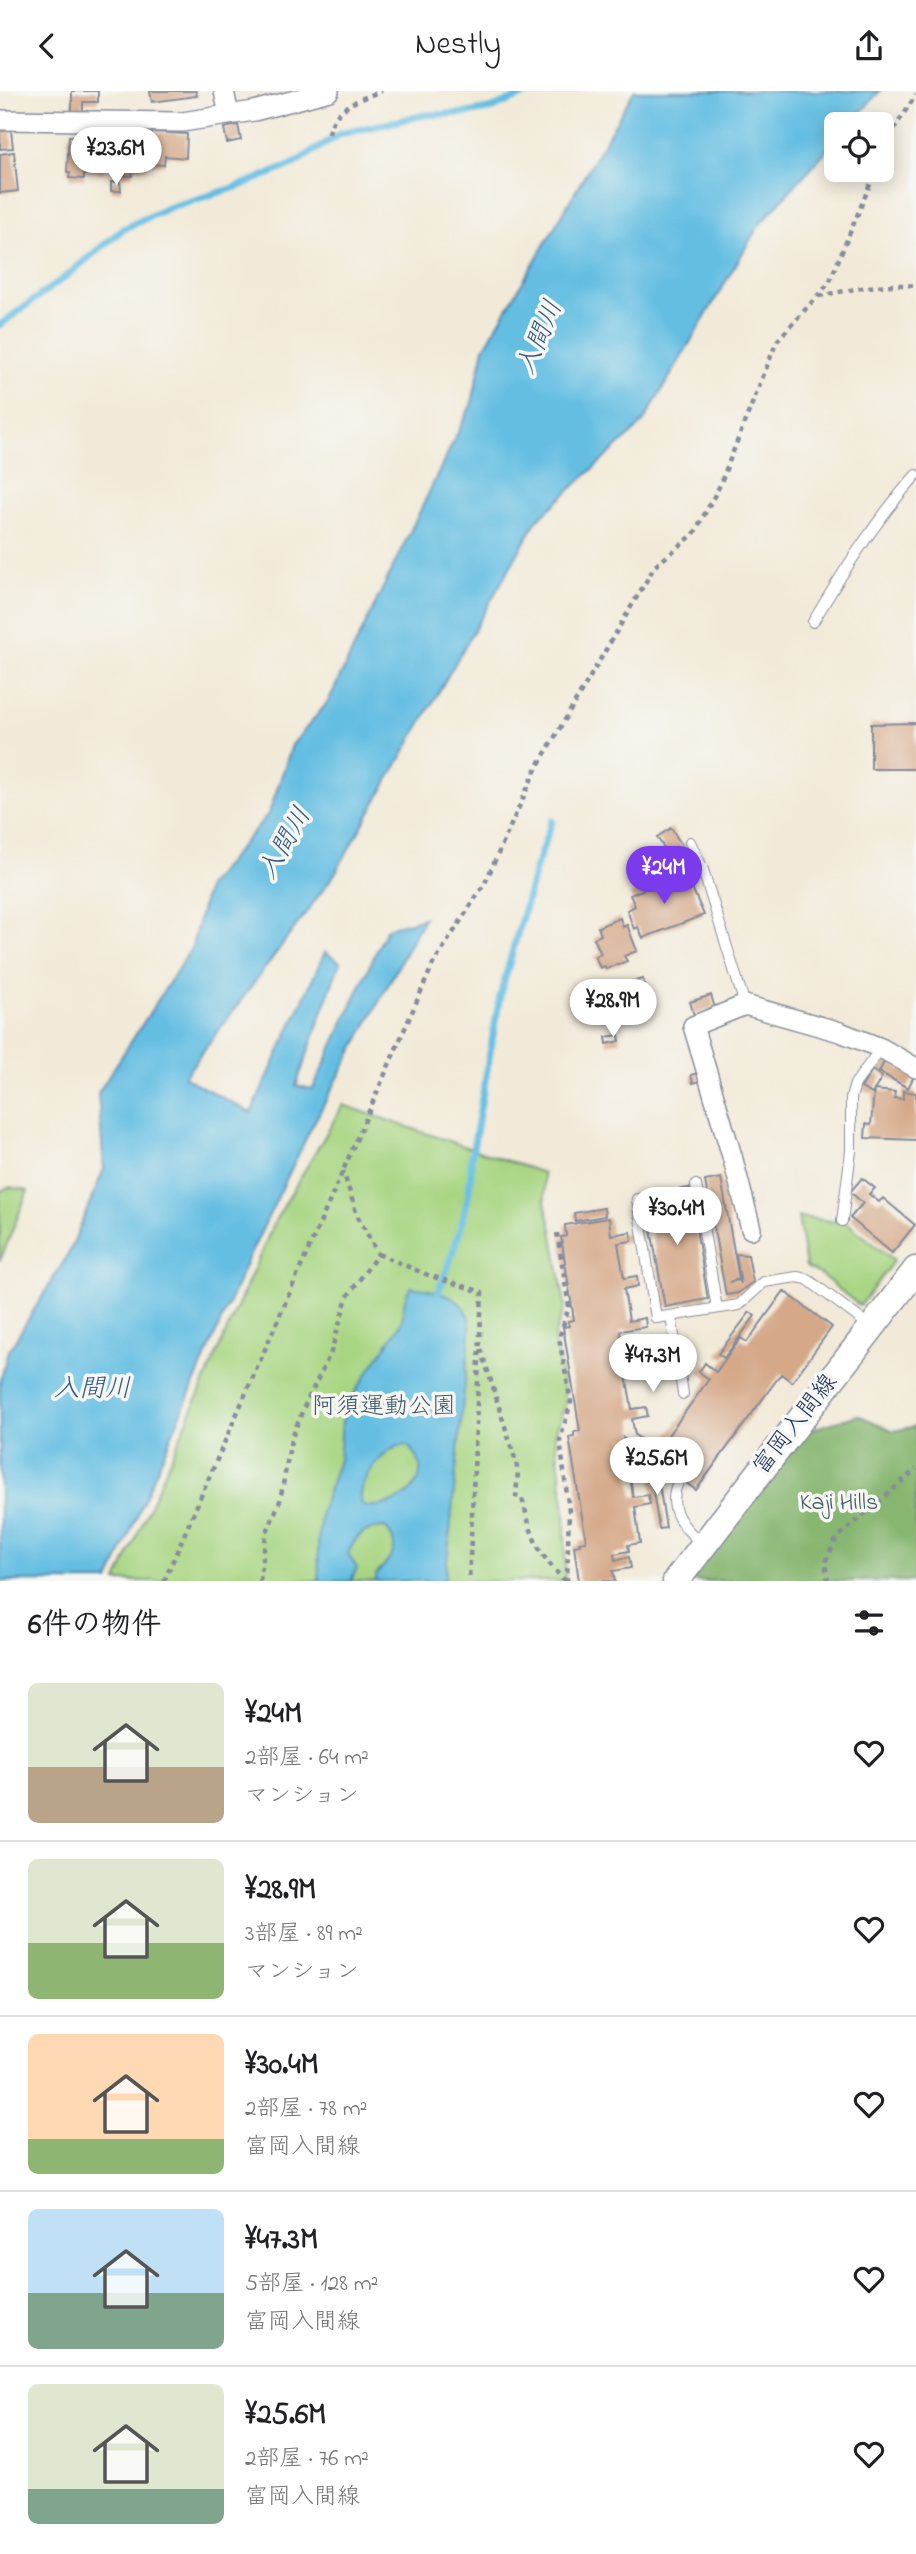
<!DOCTYPE html>
<html lang="ja">
<meta charset="utf-8">
<style>
body{margin:0;font-family:"Indie Flower","Klee One",sans-serif;background:#f2f2f2;color:#202124;height:100vh;display:flex;flex-direction:column;font-size:26px;white-space:nowrap}
*{box-sizing:border-box;margin:0}
p{font-size:23px;color:#757577}
.icon{flex:none;width:38px;height:38px;fill:none;stroke:currentColor;stroke-width:2;stroke-linecap:round;stroke-linejoin:round}
.map{position:relative;height:1490px;overflow:hidden}
.panel{display:flex;flex-direction:column;background:#fff;flex:1}
.panel>*{flex:none}
.buttons{position:absolute;left:824px;top:21px;display:grid;gap:14px}
.buttons a{display:grid;place-items:center;width:70px;height:70px;border-radius:10px;background:#fff;box-shadow:0 4px 18px #0003;font-size:35px}
.price{position:absolute;translate:-50% -60px;padding:0 16px;border-radius:24px;background:#fff;color:#222;font-size:23px;line-height:46px;filter:drop-shadow(0 2px 4px #0008)}
.price::after{content:'';position:absolute;left:50%;top:42px;width:21px;height:16px;margin-left:-10px;background:inherit;clip-path:polygon(0 0,100% 0,50% 100%)}
.price.on{background:#7c3aed;color:#fff}
ul{padding:0;list-style:none}
li{display:flex;align-items:center;gap:21px;height:175px;padding:0 28px}
li+li{border-top:2px solid #e0e0e0}
li span{display:grid;place-items:center;flex:none;width:196px;height:140px;border-radius:10px;color:#555}
li>.icon{margin-inline-start:auto}
span .icon{width:84px;height:84px;fill:#fffc;stroke-width:1}
li b{font-size:30px}
h2{display:flex;justify-content:space-between;align-items:center;height:84px;padding:0 28px;font-size:30px}
header{display:flex;justify-content:space-between;align-items:center;height:91px;padding:0 28px;background:#fff;font-size:32px;font-weight:600}
.map>svg:first-child{display:block}
.green{fill:#a8d582;stroke:#628270;stroke-width:2}
.forest{fill:#86b670;stroke:#507267;stroke-width:2}
.water{fill:#64bee2;stroke:#4076a0;stroke-width:2;fill-rule:evenodd}
.lines{fill:none;stroke-linecap:round;stroke-linejoin:round}
.stream{stroke:#64bee2;stroke-width:7}
.building{fill:#d5a888}
.service-casing{stroke:#868c9b;stroke-width:12}
.minor-casing{stroke:#868c9b;stroke-width:22}
.secondary-casing{stroke:#868c9b;stroke-width:29}
.path{stroke:#868c9b;stroke-width:4.5;stroke-dasharray:5 5;stroke-linecap:butt}
.service{stroke:#fff;stroke-width:10}
.minor{stroke:#fff;stroke-width:19}
.secondary{stroke:#fff;stroke-width:26}
.labels{text-anchor:middle;dominant-baseline:central;stroke-width:7;stroke-linejoin:round;paint-order:stroke}
.park-label{font-size:24px;fill:#3e5867;stroke:#f6f6f2}
.street-label{font-size:24px;fill:#1b2f5e;stroke:#f6f6f2}
.water-label{font-size:26px;font-style:italic;fill:#315a86;stroke:#f6f6f2}
</style>
<header><svg class="icon" aria-label="back" viewBox="0 0 24 24"><path d="M15 5l-7 7 7 7"/></svg>Nestly<svg class="icon" aria-label="share" viewBox="0 0 24 24"><path d="M12 15V3M7 8l5-5 5 5M5 13v7h14v-7"/></svg></header>
<div class="map">
<svg width="916" height="1490" viewBox="0 0 916 1490">
<rect width="100%" height="100%" fill="#f6f6f2"/>
<filter id="ink" filterUnits="userSpaceOnUse"><feTurbulence type="fractalNoise" baseFrequency=".0143" numOctaves="2"/><feDisplacementMap in="SourceGraphic" scale="14" xChannelSelector="R" yChannelSelector="G"/><feConvolveMatrix kernelMatrix="1 2 1 2 8 2 1 2 1" color-interpolation-filters="sRGB"/></filter>
<filter id="wash" filterUnits="userSpaceOnUse"><feTurbulence type="fractalNoise" baseFrequency=".00686" numOctaves="4" result="noise"/><feDisplacementMap in="SourceGraphic" scale="28" xChannelSelector="R" yChannelSelector="G"/><feGaussianBlur stdDeviation="1.57" result="paint"/><feColorMatrix in="noise" values="0 0 0 0 0 0 0 0 0 0 0 0 0 0 0 0 0 1.4 0 .05"/><feComposite in="paint" operator="in"/></filter>
<g filter="url(#wash)">
<rect width="100%" height="100%" fill="#f2ead8"/>
<!-- green -->
<path class="green" d="M 343,1014 L 543,1082 L 545,1111 L 552,1139 L 565,1214 L 554,1247 L 566,1311 L 555,1343 L 565,1421 L 565,1490 L 117,1490 L 275,1130 Z
M 10,1096 L 28,1100 L 0,1170 L 0,1100 Z
M 798,1126 L 847,1132 L 894,1169 L 860,1215 L 820,1183 L 806,1176 Z"/>
<!-- forest -->
<path class="forest" d="M 858,1324 L 894,1340 L 916,1335 L 916,1490 L 686,1490 L 792,1344 Z"/>
<!-- water -->
<path class="water" d="M 634,0 L 880,0 L 850,33 L 836,33 L 836,49 L 759,134 L 642,333 L 537,429 L 334,784 L 184,986 L 251,1022 L 325,861 L 340,871 L 296,995 L 313,998 L 387,837 L 424,827 L 310,1039 L 246,1172 L 109,1490 L 0,1490 L 0,1292 L 7,1263 L 69,1162 L 104,1078 L 98,1002 L 192,856 L 207,796 L 269,722 L 292,654 L 328,611 L 472,312 L 484,257 Z
M 411,1196 C 429,1198 461,1204 468,1224 C 470,1228 470,1236 470,1241 L 445,1490 L 376,1490 L 376,1484 C 390,1467 404,1459 385,1436 C 365,1437 355,1445 348,1463 L 357,1477 L 351,1490 L 319,1490 L 318,1450 L 321,1421 L 339,1369 L 342,1331 L 351,1307 L 401,1233 C 405,1220 402,1207 411,1196 ZM 398,1355 L 408,1355 C 443,1386 396,1422 362,1414 C 356,1392 378,1365 398,1355 Z"/>
<g class="lines">
<!-- stream -->
<path class="stream" d="M 0,234 L 69,183 L 123,138 L 170,116 L 234,97 L 292,74 L 340,43 L 425,24 L 467,22 L 493,17 L 532,0
M 438,1203 C 452,1165 473,1109 471,1069 L 500,905 L 536,776 L 552,730"/>
</g>
<g id="blocks">
<!-- building -->
<path class="building" d="M 72,0 L 98,0 L 98,11 L 83,11 L 83,20 L 72,20 Z
M 150,0 L 196,0 L 197,5 L 152,11 Z
M 238,34 L 241,49 L 227,52 L 224,37 Z
M 11,39 L 13,57 L 0,58 L 0,40 Z
M 116,41 L 148,43 L 147,77 L 133,77 L 132,85 L 114,84 Z
M 152,41 L 187,43 L 186,67 L 165,65 L 164,74 L 150,73 Z
M 69,45 L 107,47 L 105,82 L 84,81 L 84,88 L 69,87 L 70,81 L 67,81 Z
M 14,61 L 18,100 L 0,102 L 0,63 Z
M 111,91 L 120,91 L 121,100 L 111,100 Z
M 916,632 L 916,678 L 871,678 L 871,633 Z
M 671,737 L 683,756 L 669,765 L 657,746 Z
M 685,781 L 704,824 L 643,847 L 638,836 L 634,838 L 627,819 L 635,815 L 630,804 Z
M 620,827 L 623,836 L 627,834 L 637,860 L 624,865 L 627,870 L 606,878 L 605,875 L 600,877 L 595,865 L 601,863 L 594,847 L 601,844 L 598,836 Z
M 643,888 L 651,921 L 613,930 L 605,897 Z
M 711,904 L 715,917 L 694,924 L 690,911 Z
M 619,944 L 620,950 L 607,953 L 606,946 Z
M 885,969 L 914,985 L 908,997 L 879,981 Z
M 872,979 L 882,986 L 872,1003 L 861,997 Z
M 698,982 L 700,990 L 693,992 L 691,984 Z
M 874,999 L 895,1001 L 894,1007 L 903,1008 L 903,1000 L 916,1002 L 916,1049 L 865,1047 L 866,1033 L 871,1034 Z
M 721,1087 L 739,1188 L 729,1191 L 739,1189 L 741,1193 L 736,1163 L 748,1164 L 753,1191 L 738,1202 L 726,1204 L 705,1090 Z
M 862,1087 L 875,1097 L 869,1103 L 879,1111 L 883,1107 L 915,1134 L 892,1162 L 850,1127 L 863,1112 L 850,1101 Z
M 689,1097 L 708,1208 L 665,1216 L 645,1105 Z
M 604,1117 L 605,1125 L 575,1130 L 574,1122 Z
M 609,1127 L 611,1144 L 631,1141 L 632,1150 L 618,1152 L 624,1187 L 637,1185 L 638,1195 L 624,1198 L 629,1230 L 645,1227 L 646,1236 L 620,1240 L 626,1276 L 637,1274 L 639,1282 L 626,1284 L 632,1318 L 646,1316 L 648,1325 L 632,1328 L 635,1344 L 654,1358 L 658,1358 L 709,1288 L 699,1281 L 705,1272 L 716,1281 L 741,1247 L 747,1251 L 784,1200 L 832,1236 L 792,1291 L 781,1283 L 696,1399 L 623,1347 L 626,1363 L 639,1361 L 641,1370 L 628,1372 L 633,1406 L 648,1404 L 650,1413 L 635,1416 L 640,1452 L 628,1454 L 629,1460 L 614,1463 L 615,1469 L 629,1466 L 631,1477 L 613,1480 L 615,1490 L 579,1490 L 574,1455 L 580,1454 L 579,1451 L 586,1450 L 569,1346 L 574,1345 L 574,1341 L 580,1340 L 563,1236 L 569,1235 L 568,1230 L 574,1229 L 561,1146 L 566,1145 L 565,1134 Z
M 750,1221 L 755,1225 L 724,1267 L 718,1263 Z
M 656,1374 L 666,1437 L 659,1438 L 649,1375 Z"/>
</g>
</g>
<g filter="url(#ink)">
<use href="#blocks" fill-opacity="0" stroke="#868c9b" stroke-width="2"/>
<g class="lines">
<!-- service casing -->
<g class="service-casing">
<path id="service" d="M 813,531 C 844,479 876,429 916,384
M 690,751 L 702,776 L 745,914
M 696,1094 L 717,1217
M 637,1108 L 656,1227 L 739,1214 L 764,1191 L 797,1186 L 807,1188 L 871,1236
M 842,1130 L 851,1060 L 851,1007 L 855,993 L 881,957
M 671,1225 L 683,1303
M 678,1391 C 666,1418 683,1437 703,1453"/>
</g>
<!-- minor casing -->
<g class="minor-casing">
<path id="minor" d="M 224,0 L 229,24
M 0,29 L 182,31 L 254,20 L 329,0
M 751,1138 L 732,1065 L 693,935 L 745,914 L 840,941 L 881,957 L 916,977"/>
</g>
<!-- secondary casing -->
<g class="secondary-casing">
<path id="secondary" d="M 676,1490 L 916,1179"/>
</g>
<!-- path -->
<path class="path" d="M 329,43 C 333,16 360,8 382,0
M 882,66 L 895,36 L 916,4
M 819,205 C 850,199 884,191 916,195
M 557,1142 L 569,1216 L 559,1247 L 571,1311 L 560,1349 L 569,1420 L 567,1490
M 378,1163 L 428,1184 L 482,1201 L 469,1490
M 481,1258 L 516,1371 L 518,1381 L 516,1405 L 522,1407 C 533,1448 535,1459 565,1490
M 164,1490 L 433,873 L 485,792 L 536,678 L 655,475 L 694,443 L 719,396 L 777,250 L 829,192 L 876,79
M 260,1490 L 266,1443 L 280,1410 L 291,1349 L 304,1316 L 331,1261 L 347,1206 L 378,1163 L 357,1124 L 343,1080
M 828,1490 L 825,1471 L 837,1447 L 916,1378"/>
<!-- service -->
<use href="#service" class="service"/>
<!-- minor -->
<use href="#minor" class="minor"/>
<!-- secondary -->
<use href="#secondary" class="secondary"/>
</g>
</g>
<g class="labels">
<!-- park labels -->
<g class="park-label">
<text x="384" y="1316">阿須運動公園</text>
<text x="839" y="1412">Kaji Hills</text>
</g>
<!-- street labels -->
<g class="street-label">
<text transform="translate(796 1334) rotate(-52)">富岡入間線</text>
</g>
<!-- water labels -->
<g class="water-label">
<text transform="translate(541 247) rotate(-67)">入間川</text>
<text transform="translate(286 753) rotate(-60)">入間川</text>
<text x="92" y="1299">入間川</text>
</g>
</g>
</svg>
<div class="buttons">
<a><svg class="icon" aria-label="locate" viewBox="0 0 24 24"><circle cx="12" cy="12" r="6"/><path d="M12 2v4M12 18v4M2 12h4M18 12h4"/></svg></a>
</div>
<b class="price" style="left:116px;top:96px">¥23.6M</b>
<b class="price on" style="left:664px;top:815px">¥24M</b>
<b class="price" style="left:613px;top:948px">¥28.9M</b>
<b class="price" style="left:677px;top:1156px">¥30.4M</b>
<b class="price" style="left:653px;top:1303px">¥47.3M</b>
<b class="price" style="left:657px;top:1406px">¥25.6M</b>
</div>
<section class="panel">
<h2>6件の物件<svg class="icon" aria-label="filters" viewBox="0 0 24 24"><path d="M4 7h16M4 17h16"/><circle cx="9" cy="7" r="2"/><circle cx="15" cy="17" r="2"/></svg></h2>
<ul>
<li><span style="background:linear-gradient(#dfe7d0 60%,#b9a48a 0)"><svg class="icon" aria-label="home" viewBox="0 0 24 24"><path d="M3 11l9-7 9 7M6 9v11h12V9"/></svg></span><div><b>¥24M</b><p>2部屋 · 64 m²</p><p>マンション</p></div><svg class="icon" aria-label="heart" viewBox="0 0 24 24"><path d="M12 20l-8-8c-3-5 5-10 8-4 3-6 11-1 8 4z"/></svg></li>
<li><span style="background:linear-gradient(#dfe7d0 60%,#8fb573 0)"><svg class="icon" aria-label="home" viewBox="0 0 24 24"><path d="M3 11l9-7 9 7M6 9v11h12V9"/></svg></span><div><b>¥28.9M</b><p>3部屋 · 89 m²</p><p>マンション</p></div><svg class="icon" aria-label="heart" viewBox="0 0 24 24"><path d="M12 20l-8-8c-3-5 5-10 8-4 3-6 11-1 8 4z"/></svg></li>
<li><span style="background:linear-gradient(#ffd9b3 75%,#8fb573 0)"><svg class="icon" aria-label="home" viewBox="0 0 24 24"><path d="M3 11l9-7 9 7M6 9v11h12V9"/></svg></span><div><b>¥30.4M</b><p>2部屋 · 78 m²</p><p>富岡入間線</p></div><svg class="icon" aria-label="heart" viewBox="0 0 24 24"><path d="M12 20l-8-8c-3-5 5-10 8-4 3-6 11-1 8 4z"/></svg></li>
<li><span style="background:linear-gradient(#bfe0f5 60%,#7fa58c 0)"><svg class="icon" aria-label="home" viewBox="0 0 24 24"><path d="M3 11l9-7 9 7M6 9v11h12V9"/></svg></span><div><b>¥47.3M</b><p>5部屋 · 128 m²</p><p>富岡入間線</p></div><svg class="icon" aria-label="heart" viewBox="0 0 24 24"><path d="M12 20l-8-8c-3-5 5-10 8-4 3-6 11-1 8 4z"/></svg></li>
<li><span style="background:linear-gradient(#dfe7d0 75%,#7fa58c 0)"><svg class="icon" aria-label="home" viewBox="0 0 24 24"><path d="M3 11l9-7 9 7M6 9v11h12V9"/></svg></span><div><b>¥25.6M</b><p>2部屋 · 76 m²</p><p>富岡入間線</p></div><svg class="icon" aria-label="heart" viewBox="0 0 24 24"><path d="M12 20l-8-8c-3-5 5-10 8-4 3-6 11-1 8 4z"/></svg></li>
</ul>
</section>
